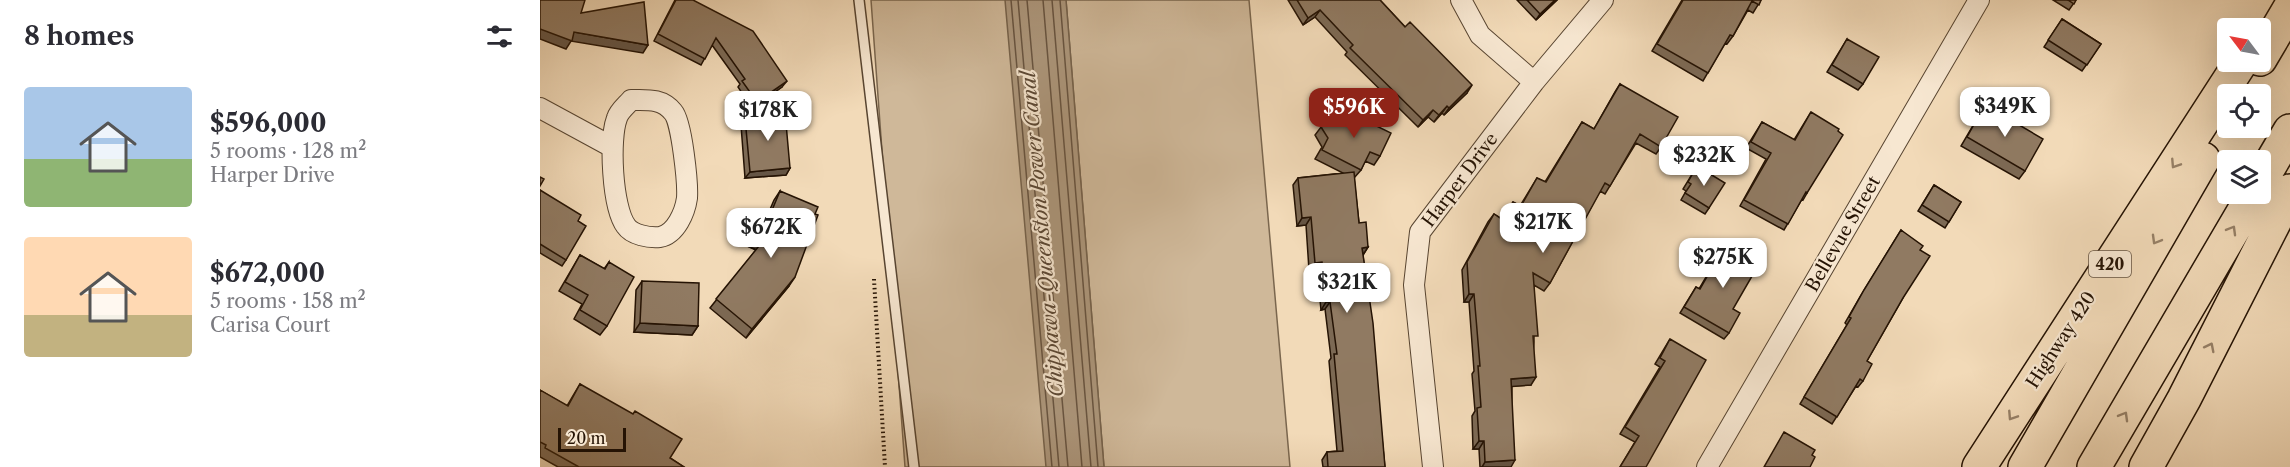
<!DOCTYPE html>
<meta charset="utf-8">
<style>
body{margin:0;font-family:"Libre Caslon Text",serif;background:#f2f2f3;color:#2b2b33;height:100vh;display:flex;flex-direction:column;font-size:22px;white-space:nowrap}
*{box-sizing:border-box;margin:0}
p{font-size:20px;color:#7c7c81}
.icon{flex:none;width:33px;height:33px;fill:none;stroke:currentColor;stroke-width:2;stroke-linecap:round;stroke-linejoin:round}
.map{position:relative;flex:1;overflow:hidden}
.panel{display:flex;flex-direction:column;background:#fff;width:540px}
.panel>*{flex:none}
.needle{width:39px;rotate:302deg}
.controls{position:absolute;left:1677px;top:18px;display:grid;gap:12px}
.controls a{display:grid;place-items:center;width:54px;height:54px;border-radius:6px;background:#fff;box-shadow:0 6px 24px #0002;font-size:30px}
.scale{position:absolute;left:18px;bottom:15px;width:68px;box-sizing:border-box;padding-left:6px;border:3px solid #251304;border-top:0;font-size:16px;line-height:21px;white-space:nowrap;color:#251304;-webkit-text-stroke:4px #f7e7d1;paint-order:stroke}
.price{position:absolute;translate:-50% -51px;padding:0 14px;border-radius:12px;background:#fff;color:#222;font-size:20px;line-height:39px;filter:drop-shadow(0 2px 3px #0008)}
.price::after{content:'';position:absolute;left:50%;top:36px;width:18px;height:14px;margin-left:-9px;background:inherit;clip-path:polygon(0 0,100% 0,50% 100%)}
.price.selected{background:#8f2418;color:#fff}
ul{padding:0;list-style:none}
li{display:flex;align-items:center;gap:18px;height:150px;padding:0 24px}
li span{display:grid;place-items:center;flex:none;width:168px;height:120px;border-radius:6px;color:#555}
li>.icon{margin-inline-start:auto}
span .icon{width:72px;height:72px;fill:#fffc;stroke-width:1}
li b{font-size:26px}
h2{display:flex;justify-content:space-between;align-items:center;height:72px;padding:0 24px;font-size:26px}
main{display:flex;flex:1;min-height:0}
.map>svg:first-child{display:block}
.green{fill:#cfb899;stroke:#7a664e;stroke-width:1.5}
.water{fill:#ac967b;stroke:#76624b;stroke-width:1.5}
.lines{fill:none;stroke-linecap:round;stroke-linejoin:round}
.shore{stroke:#685440;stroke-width:1.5}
.lane-casing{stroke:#584531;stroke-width:12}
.street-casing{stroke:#584531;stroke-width:22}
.highway-casing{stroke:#251304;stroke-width:36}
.path{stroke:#251304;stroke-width:4;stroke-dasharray:1.5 3;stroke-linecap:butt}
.lane{stroke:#f7e7d1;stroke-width:9}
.street{stroke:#f7e7d1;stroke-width:20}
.highway{stroke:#f2dab8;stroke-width:33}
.wall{fill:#7c6954;stroke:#251304;stroke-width:1.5}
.shaded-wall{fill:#655545;stroke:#251304;stroke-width:1.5}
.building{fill:#907a62;stroke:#251304;stroke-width:1.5}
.oneway{stroke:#968067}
.labels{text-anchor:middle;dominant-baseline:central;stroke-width:4.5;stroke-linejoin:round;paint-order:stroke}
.shield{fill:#f7e7d1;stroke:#645342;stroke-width:1.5}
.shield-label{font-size:16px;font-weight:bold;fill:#251304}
.street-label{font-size:18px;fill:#251304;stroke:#f7e7d1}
.water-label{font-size:20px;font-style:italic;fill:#5b4734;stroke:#f7e7d1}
</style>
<main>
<section class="panel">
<h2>8 homes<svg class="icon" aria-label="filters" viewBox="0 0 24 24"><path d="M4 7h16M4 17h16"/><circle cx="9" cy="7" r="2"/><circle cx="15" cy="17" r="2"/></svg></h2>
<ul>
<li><span style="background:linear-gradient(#a9c7e8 60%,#8fb573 0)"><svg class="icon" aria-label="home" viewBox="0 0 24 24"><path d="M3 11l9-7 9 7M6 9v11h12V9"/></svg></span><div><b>$596,000</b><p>5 rooms · 128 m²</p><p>Harper Drive</p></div></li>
<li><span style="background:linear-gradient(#ffd9b3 65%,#c2b280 0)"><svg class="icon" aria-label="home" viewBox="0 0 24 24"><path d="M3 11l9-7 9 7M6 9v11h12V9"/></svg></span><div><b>$672,000</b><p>5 rooms · 158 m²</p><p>Carisa Court</p></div></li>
</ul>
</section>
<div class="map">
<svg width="1750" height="467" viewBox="0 0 1750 467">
<rect width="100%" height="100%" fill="#f2dab8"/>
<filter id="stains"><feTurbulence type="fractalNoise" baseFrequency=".00333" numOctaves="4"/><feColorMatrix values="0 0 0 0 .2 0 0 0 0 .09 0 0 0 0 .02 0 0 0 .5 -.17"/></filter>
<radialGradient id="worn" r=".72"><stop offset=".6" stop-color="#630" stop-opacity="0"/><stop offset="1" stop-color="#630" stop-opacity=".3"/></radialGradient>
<!-- green -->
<path class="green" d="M 331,0 L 466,0 L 507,467 L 365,467 Z
M 526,0 L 709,0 L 750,467 L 564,467 Z"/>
<!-- water -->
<path class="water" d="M 465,0 L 526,0 L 564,467 L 506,467 Z"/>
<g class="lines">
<!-- shore -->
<path class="shore" d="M 471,0 L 512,467
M 478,0 L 519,467
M 487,0 L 528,467
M 503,0 L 542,467
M 512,0 L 551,467
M 520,0 L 558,467"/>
<!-- lane casing -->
<g class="lane-casing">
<path id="lane" d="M 319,0 L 374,467"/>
</g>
<!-- street casing -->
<g class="street-casing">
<path id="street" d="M 921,0 L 940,35 L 994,82
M 91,100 C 107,100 122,98 133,112 C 142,122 148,184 147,198 C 145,212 136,234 120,237 C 109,238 92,235 86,226 C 72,207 69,139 77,118 C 79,111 87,105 91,100 Z
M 0,108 L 72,147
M 893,467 L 874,285 L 880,232 L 994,82 L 1063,0
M 1167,467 L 1439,0"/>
</g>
<!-- highway casing -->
<g class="highway-casing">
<path id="highway" d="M 1720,59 L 1750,8
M 1720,182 L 1750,131
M 1439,467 L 1701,62
M 1485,467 L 1663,159
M 1554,467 L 1714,194
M 1606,467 L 1644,399 L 1750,191"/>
</g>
<!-- path -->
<path class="path" d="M 334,279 L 345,467"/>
<!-- lane -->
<use href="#lane" class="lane"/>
<!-- street -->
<use href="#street" class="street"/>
<!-- highway -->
<use href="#highway" class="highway"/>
</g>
<!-- wall -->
<path class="wall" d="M 135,0 L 153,0 L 242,87 L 212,108 L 198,87 L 200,84 L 172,45 L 161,65 L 114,41 Z
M 748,0 L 840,0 L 927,93 L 904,115 L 902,113 L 894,122 L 888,117 L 878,127 L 805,55 L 807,52 L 775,17 L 763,25 Z
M 977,0 L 1017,0 L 996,20 Z
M 1142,0 L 1221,0 L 1213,13 L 1208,10 L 1193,36 L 1187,44 L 1185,43 L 1163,81 L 1112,51 Z
M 1513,0 L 1536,0 L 1529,10 Z
M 1522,19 L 1561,44 L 1542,71 L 1504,47 Z
M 1307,39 L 1323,84 L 1318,90 L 1287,72 Z
M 1080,84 L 1121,147 L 1116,154 L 1096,143 L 1065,194 L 1060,191 L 1010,283 L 1004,291 L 994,285 L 994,342 L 991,385 L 972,386 L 971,467 L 940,467 L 939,449 L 933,449 L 932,416 L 935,411 L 932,374 L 934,371 L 929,302 L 924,302 L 922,270 L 948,222 L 954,214 L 962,219 L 973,202 L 980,206 L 997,178 L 1005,182 L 1042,122 L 1054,129 L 1075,92 Z
M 1445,105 L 1485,171 L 1479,179 L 1421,146 Z
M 802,109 L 840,156 L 834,165 L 825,161 L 821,170 L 814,178 L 819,223 L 828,247 L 823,255 L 845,467 L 783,467 L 782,460 L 787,452 L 797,451 L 789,361 L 791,358 L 785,309 L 781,310 L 777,270 L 769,270 L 766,225 L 757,226 L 753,185 L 758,178 L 803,173 L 775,159 L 782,147 L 775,135 L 781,127 L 794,122 Z
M 1271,112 L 1267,193 L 1263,200 L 1262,199 L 1244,230 L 1200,206 L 1226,159 L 1206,148 L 1222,122 L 1254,140 Z
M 211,115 L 250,168 L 246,175 L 205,178 L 201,125 L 205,118 L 209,118 Z
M 1157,166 L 1169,208 L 1165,214 L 1141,200 L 1146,191 L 1143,189 Z
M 1394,185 L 1421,202 L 1405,228 L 1378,211 Z
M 0,190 L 38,221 L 26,260 L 22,266 L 0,253 Z
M 240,191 L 249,286 L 206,338 L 170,308 L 216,250 L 205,245 L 215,221 L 222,212 L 228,214 L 234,200 Z
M 1361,230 L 1380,250 L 1363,298 L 1327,361 L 1323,381 L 1318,387 L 1316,386 L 1292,424 L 1260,404 L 1307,325 L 1305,323 L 1320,297 Z
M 1185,245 L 1193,309 L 1189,333 L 1184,339 L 1140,313 L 1156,287 L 1159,289 Z
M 40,255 L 64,269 L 69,262 L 67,326 L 60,335 L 34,319 L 42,304 L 19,291 Z
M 102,281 L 158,326 L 152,335 L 94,332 L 96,290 Z
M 1130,339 L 1106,467 L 1080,467 L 1095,442 L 1080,434 L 1120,367 L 1115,364 Z
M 40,384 L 130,458 L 144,467 L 18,467 L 0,457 L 0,390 L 27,406 Z"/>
<!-- shaded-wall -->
<path class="shaded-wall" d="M 1015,0 L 1017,0 L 996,20 L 1000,14 Z
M 780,10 L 775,17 L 763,25 L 768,18 Z
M 0,29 L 34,32 L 108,45 L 103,53 L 31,41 L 26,49 L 0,39 Z
M 247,81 L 242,87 L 212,108 L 217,102 Z
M 932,85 L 927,93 L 904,115 L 909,108 Z
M 907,106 L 902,113 L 894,122 L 899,115 Z
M 893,110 L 888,117 L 878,127 L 883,120 Z
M 250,168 L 246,175 L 205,178 L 210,172 Z
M 771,217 L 766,225 L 757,226 L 762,218 Z
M 211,236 L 223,241 L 217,250 L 205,245 Z
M 828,247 L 823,255 L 822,248 Z
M 782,262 L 777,270 L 769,270 L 775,263 Z
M 255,277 L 249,286 L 206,338 L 212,329 Z
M 929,294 L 934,294 L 929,302 L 924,302 Z
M 786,302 L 790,302 L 785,309 L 781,310 Z
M 100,323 L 158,326 L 152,335 L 94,332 Z
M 996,377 L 991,385 L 966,387 L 971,379 Z
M 939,441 L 944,441 L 939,449 L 933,449 Z
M 975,460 L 971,467 L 942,467 L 945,462 Z"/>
<!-- building -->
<path class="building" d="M 0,0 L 45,0 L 41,13 L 104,2 L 108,45 L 34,32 L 32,41 L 0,29 Z
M 136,0 L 153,0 L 213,31 L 247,81 L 217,102 L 202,81 L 205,79 L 176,38 L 165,59 L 118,34 Z
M 757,0 L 840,0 L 865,27 L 870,22 L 932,85 L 909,108 L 907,106 L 899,115 L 893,110 L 883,120 L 810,48 L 813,45 L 780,10 L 768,18 Z
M 987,0 L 1015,0 L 1000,14 Z
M 1143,0 L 1221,0 L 1219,5 L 1212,1 L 1193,36 L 1190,35 L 1168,73 L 1117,44 Z
M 1528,0 L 1536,0 L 1534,4 Z
M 1522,19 L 1561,44 L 1547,65 L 1508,40 Z
M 1307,39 L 1339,57 L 1323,84 L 1292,65 Z
M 1080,84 L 1138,117 L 1121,147 L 1100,134 L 1070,186 L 1065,183 L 1010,283 L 993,273 L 998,336 L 993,336 L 996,377 L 971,379 L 975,460 L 945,462 L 944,441 L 939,441 L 937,408 L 941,407 L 938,366 L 940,366 L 934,294 L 929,294 L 927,262 L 954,214 L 963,220 L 973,202 L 981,206 L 997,178 L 1006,182 L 1042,122 L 1054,129 Z
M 1445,105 L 1503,139 L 1485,171 L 1427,137 Z
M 802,109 L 851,133 L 840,156 L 830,152 L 821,170 L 782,150 L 788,138 L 781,127 L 796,121 Z
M 245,112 L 250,168 L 210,172 L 205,118 L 211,118 L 211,115 Z
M 1271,112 L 1299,129 L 1298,131 L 1303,135 L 1267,193 L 1266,192 L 1248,224 L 1204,200 L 1231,153 L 1211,142 L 1222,122 L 1255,140 Z
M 1157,166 L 1185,183 L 1169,208 L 1145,193 L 1151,184 L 1148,182 Z
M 814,172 L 819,223 L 826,222 L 828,247 L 822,248 L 833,323 L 845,467 L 788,467 L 787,452 L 803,451 L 794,354 L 797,354 L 790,302 L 786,302 L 782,262 L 775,263 L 771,217 L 762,218 L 758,178 Z
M 0,177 L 4,179 L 0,186 Z
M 1394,185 L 1421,202 L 1409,222 L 1382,205 Z
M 0,190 L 41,215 L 38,221 L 46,226 L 26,260 L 0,244 Z
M 240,191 L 278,207 L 275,214 L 278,215 L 255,277 L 212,329 L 176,299 L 223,241 L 211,236 L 222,212 L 230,215 Z
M 1361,230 L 1383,246 L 1380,250 L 1390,256 L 1363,298 L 1327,361 L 1332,364 L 1323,381 L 1320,379 L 1297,417 L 1264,397 L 1311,318 L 1309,317 L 1324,290 Z
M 1185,245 L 1219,264 L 1193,309 L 1200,313 L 1189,333 L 1144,307 L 1156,287 L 1160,289 Z
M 40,255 L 65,269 L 69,262 L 94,277 L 67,326 L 40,310 L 48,295 L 25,282 Z
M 102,281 L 159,283 L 158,326 L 100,323 Z
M 1130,339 L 1166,360 L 1106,467 L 1080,467 L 1099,436 L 1085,427 L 1125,361 L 1120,358 Z
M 40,384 L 93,414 L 95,411 L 142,439 L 130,458 L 144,467 L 39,467 L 5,448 L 6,445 L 0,442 L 0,390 L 28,406 Z
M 1244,432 L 1275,450 L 1272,455 L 1275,457 L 1270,467 L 1224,467 Z"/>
<!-- one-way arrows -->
<defs><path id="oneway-chevron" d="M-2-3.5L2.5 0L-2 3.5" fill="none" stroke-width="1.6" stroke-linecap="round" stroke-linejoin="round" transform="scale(1.5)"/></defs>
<g class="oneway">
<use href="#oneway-chevron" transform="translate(1635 164) rotate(123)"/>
<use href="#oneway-chevron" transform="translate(1692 230) rotate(-60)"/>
<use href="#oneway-chevron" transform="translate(1616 240) rotate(120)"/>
<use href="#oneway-chevron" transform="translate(1670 347) rotate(-63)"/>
<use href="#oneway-chevron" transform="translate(1472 416) rotate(123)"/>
<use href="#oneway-chevron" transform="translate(1584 416) rotate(-60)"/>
</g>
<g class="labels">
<!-- shield labels -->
<rect class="shield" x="1549" y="251" width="42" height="26" rx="4.5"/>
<g class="shield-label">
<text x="1570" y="264">420</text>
</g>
<!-- street labels -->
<g class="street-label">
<text transform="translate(920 180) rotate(-53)">Harper Drive</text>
<text transform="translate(1303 234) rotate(-60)">Bellevue Street</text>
<text transform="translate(1521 340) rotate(-57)">Highway 420</text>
</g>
<!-- water labels -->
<g class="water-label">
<text transform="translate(502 234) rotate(-95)">Chippawa-Queenston Power Canal</text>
</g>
</g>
<rect width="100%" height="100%" filter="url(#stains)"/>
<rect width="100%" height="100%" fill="url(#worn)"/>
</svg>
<div class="controls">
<a><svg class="needle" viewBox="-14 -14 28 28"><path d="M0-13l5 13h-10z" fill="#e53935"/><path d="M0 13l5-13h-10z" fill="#7c7c81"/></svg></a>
<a><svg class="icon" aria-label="locate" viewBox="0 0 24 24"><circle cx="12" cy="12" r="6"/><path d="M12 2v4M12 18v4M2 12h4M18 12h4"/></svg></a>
<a><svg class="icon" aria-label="layers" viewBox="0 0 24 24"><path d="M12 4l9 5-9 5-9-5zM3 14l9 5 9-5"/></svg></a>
</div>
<div class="scale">20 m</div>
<b class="price" style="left:1465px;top:138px">$349K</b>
<b class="price selected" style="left:814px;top:139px">$596K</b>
<b class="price" style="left:228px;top:142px">$178K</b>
<b class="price" style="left:1164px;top:187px">$232K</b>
<b class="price" style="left:1003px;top:254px">$217K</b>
<b class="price" style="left:231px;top:259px">$672K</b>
<b class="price" style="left:1183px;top:289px">$275K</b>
<b class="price" style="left:807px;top:314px">$321K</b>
</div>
</main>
